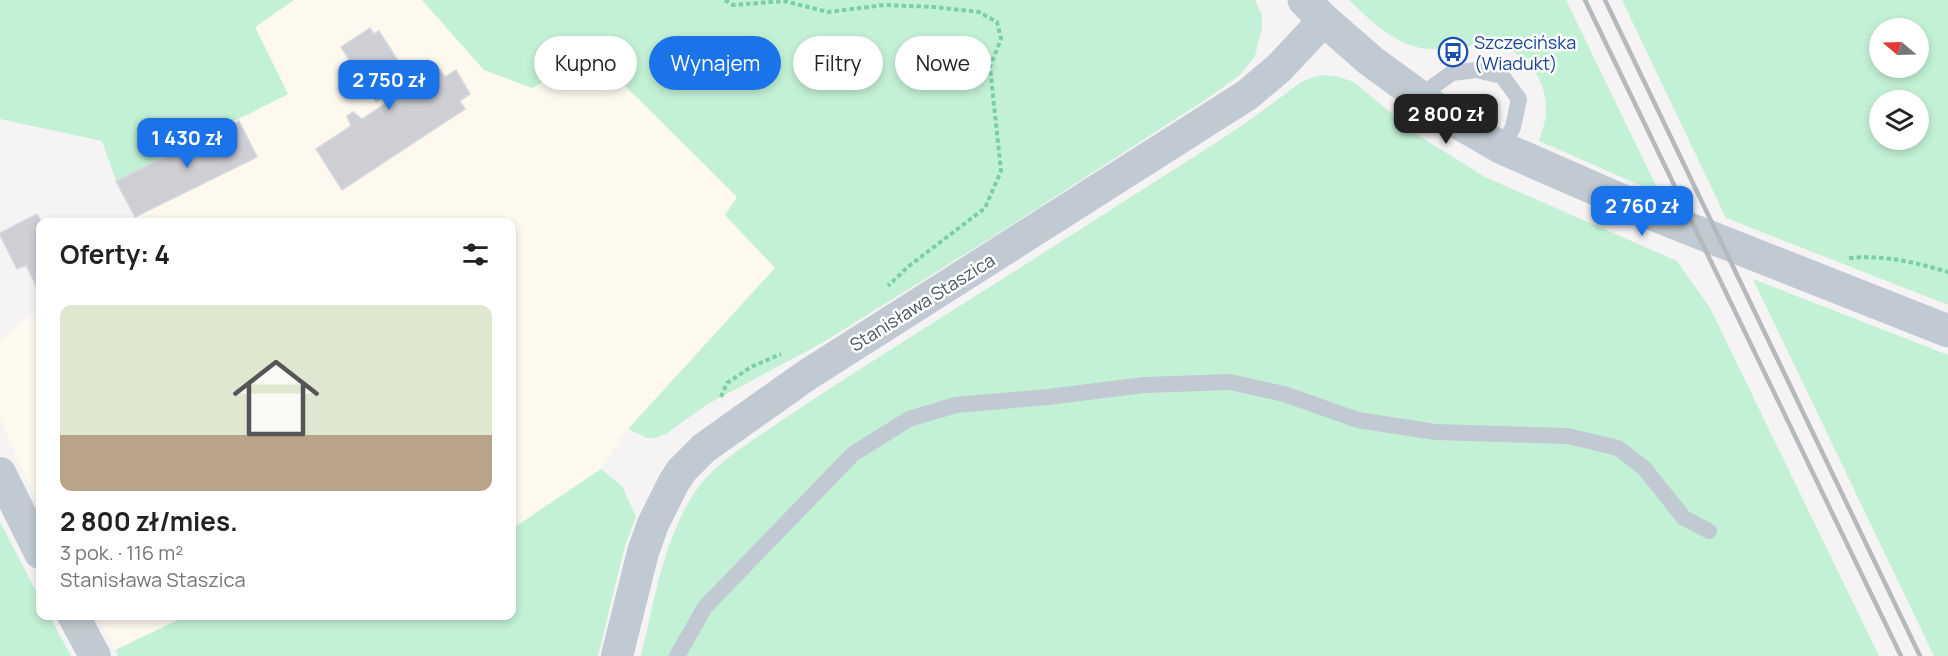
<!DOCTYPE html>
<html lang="pl">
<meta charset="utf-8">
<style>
body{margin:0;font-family:Manrope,sans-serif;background:#f2f2f2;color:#222;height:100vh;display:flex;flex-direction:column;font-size:22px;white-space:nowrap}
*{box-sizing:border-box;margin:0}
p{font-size:20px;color:#767676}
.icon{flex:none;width:33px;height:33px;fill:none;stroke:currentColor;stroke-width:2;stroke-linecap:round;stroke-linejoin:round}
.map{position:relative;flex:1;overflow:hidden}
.drawer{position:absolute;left:36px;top:218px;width:480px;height:402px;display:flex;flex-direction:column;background:#fff;border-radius:12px;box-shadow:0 3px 9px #0003}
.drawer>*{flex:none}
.guide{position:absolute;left:534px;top:36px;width:570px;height:54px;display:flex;gap:12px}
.needle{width:39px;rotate:289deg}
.tools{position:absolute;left:1869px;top:18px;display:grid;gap:12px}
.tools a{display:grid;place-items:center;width:60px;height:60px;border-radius:50%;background:#fff;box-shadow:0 3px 9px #0003;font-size:30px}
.price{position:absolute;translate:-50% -51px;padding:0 14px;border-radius:12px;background:#1a73e8;color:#fff;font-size:20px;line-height:39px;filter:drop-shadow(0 2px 3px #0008)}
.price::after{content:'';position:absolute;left:50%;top:36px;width:18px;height:14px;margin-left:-9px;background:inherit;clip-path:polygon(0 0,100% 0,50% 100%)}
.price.on{background:#222;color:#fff}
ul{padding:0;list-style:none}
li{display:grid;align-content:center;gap:12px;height:318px;padding:0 24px}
li span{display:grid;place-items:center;height:186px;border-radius:12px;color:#555}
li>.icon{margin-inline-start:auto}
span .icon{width:108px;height:108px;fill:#fffc;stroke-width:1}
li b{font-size:26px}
h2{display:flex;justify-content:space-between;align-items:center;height:72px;padding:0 24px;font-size:26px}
.pill{padding:0 21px;border-radius:27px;background:#fff;box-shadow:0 3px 9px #0003;font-size:21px;line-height:54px}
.pill.on{background:#1a73e8;color:#fff}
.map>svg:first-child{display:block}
.commercial{fill:#fdf9ef}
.green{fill:#c3f1d5;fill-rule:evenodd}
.building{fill:#cdcfd5;stroke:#d7d9de;stroke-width:1.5}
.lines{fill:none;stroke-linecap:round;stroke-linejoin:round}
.path{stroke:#7ad0a6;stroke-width:4;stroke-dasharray:4.5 3;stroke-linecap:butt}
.service{stroke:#c1cad2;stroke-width:16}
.minor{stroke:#c1cad2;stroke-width:32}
.tertiary{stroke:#c1cad2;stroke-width:33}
.rail{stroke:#b5b8bd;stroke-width:4.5}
.labels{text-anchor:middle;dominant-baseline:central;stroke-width:5;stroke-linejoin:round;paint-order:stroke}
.transit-label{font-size:18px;fill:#164399;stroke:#fff;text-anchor:start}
.street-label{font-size:18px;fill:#4a5661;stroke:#fff}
</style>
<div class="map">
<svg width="1948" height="656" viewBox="0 0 1948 656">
<rect width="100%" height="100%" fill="#f5f3f3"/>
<!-- commercial -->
<path class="commercial" d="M 294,0 L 422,0 L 484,70 L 594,54 L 737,197 L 725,215 L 775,268 L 622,436 L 601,469 L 512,529 L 512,222 L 141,222 L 116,181 L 288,94 L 255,27 Z
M 40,311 L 40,508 L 16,457 L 0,418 L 0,341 L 18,323 Z
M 96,615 L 183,615 L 174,622 L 115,650 Z"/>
<!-- green -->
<path class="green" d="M 0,0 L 294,0 L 255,27 L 288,94 L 116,181 L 102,141 L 0,119 Z
M 422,0 L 1255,0 L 1262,15 L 1262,28 L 1255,56 L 1240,75 L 1208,98 L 1010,226 L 822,343 L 706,405 L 666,434 L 656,438 L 647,438 L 628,429 L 775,268 L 725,215 L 737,197 L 594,55 L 532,88 L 484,70 Z
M 1349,0 L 1566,0 L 1660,194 L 1539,141 C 1542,131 1546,121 1546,110 C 1547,77 1522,47 1489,45 C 1465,44 1439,53 1416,47 C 1390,40 1368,18 1349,0 Z
M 1622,0 L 1948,0 L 1948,305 L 1726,218 ZM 1880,28 L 1918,28 L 1918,68 L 1880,68 ZM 1880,100 L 1918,100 L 1918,140 L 1880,140 Z
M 1321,75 L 1336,76 L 1354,82 L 1416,134 L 1485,177 L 1677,261 L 1710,308 L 1879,656 L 641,656 C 655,599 664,533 700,485 C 717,463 743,447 766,431 C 803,406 839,382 876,359 C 989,288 1101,216 1214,144 L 1250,120 L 1300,83 L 1308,79 Z
M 1753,279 L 1948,355 L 1948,656 L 1934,656 Z
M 601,469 L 622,486 L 636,517 L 625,546 L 598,656 L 118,656 L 115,650 L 174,622 L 183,615 L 512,615 L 512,529 Z
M 0,522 L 40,599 L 40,615 L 49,615 L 71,656 L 0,656 Z"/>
<!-- building -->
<path class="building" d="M 370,28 L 374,34 L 379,31 L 413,84 L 412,87 L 439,69 L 445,77 L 456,70 L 470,94 L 460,101 L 465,109 L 342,190 L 316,149 L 351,126 L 347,116 L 353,112 L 362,119 L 395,97 L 392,92 L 376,102 L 341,47 Z
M 239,121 L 257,157 L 135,217 L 116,181 Z
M 37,214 L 41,222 L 40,294 L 26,265 L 17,269 L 0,235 L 0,233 Z"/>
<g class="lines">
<!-- path -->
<path class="path" d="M 725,0 L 733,5 L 784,1 L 828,12 L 884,5 L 934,7 L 979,12 L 997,22 L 1001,39 L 990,67 L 1001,171 L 985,208 L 909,266 L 888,286
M 1849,258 C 1885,255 1914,262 1948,272
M 721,397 L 727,383 L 751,367 L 781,354"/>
<!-- service -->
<path class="service" d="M 1420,96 L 1452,73 L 1476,70 L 1502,76 L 1519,99 L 1513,127 L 1502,148
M 677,656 L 705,607 L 853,454 L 909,419 L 956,405 L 1048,397 L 1144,385 L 1230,382 L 1284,394 L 1358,420 L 1435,432 L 1568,436 L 1618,448 L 1644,468 L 1684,518 L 1709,531"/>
<!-- minor -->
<path class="minor" d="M 0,473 L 40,553
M 73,615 L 95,656
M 617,656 L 643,552 L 653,524 L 674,482 L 682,470 L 704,448 L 807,375 L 1247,95 L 1279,68 L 1324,20"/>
<!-- tertiary -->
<path class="tertiary" d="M 1304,0 L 1324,20 L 1371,61 L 1445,115 L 1502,148 L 1662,218 L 1948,331"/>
<!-- rail -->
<path class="rail" d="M 1585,0 L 1901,656
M 1605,0 L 1920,656"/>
</g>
<!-- icons -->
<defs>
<g id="bus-ring" transform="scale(1.5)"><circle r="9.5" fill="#fff" stroke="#1a4fb4" stroke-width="1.5"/><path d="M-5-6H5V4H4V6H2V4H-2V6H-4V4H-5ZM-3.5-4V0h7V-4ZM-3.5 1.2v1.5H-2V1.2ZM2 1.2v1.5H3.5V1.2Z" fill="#1a4fb4"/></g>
</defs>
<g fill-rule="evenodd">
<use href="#bus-ring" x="1453" y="52"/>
</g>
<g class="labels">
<!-- transit labels -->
<g class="transit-label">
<text x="1474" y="42">Szczecińska<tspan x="1474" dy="21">(Wiadukt)</tspan></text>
</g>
<!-- street labels -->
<g class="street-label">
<text transform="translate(922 302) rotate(-32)">Stanisława Staszica</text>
</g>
</g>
</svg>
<div class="tools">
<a><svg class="needle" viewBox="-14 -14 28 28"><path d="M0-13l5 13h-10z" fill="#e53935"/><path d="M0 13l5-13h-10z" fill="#767676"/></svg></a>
<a><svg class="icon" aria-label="layers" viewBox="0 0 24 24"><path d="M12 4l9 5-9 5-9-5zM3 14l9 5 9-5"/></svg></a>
</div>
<b class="price" style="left:389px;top:111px">2 750 zł</b>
<b class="price on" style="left:1446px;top:145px">2 800 zł</b>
<b class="price" style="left:187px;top:169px">1 430 zł</b>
<b class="price" style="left:1642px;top:237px">2 760 zł</b>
<div class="guide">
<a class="pill">Kupno</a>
<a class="pill on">Wynajem</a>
<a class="pill">Filtry</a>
<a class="pill">Nowe</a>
</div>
<section class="drawer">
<h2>Oferty: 4<svg class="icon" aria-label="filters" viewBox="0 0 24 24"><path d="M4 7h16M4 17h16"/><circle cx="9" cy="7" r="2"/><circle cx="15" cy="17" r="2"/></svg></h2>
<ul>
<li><span style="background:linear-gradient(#dfe7d0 70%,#b9a48a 0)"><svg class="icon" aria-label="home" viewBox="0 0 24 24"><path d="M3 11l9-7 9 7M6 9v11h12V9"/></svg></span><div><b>2 800 zł/mies.</b><p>3 pok. · 116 m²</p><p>Stanisława Staszica</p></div></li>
</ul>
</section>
</div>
